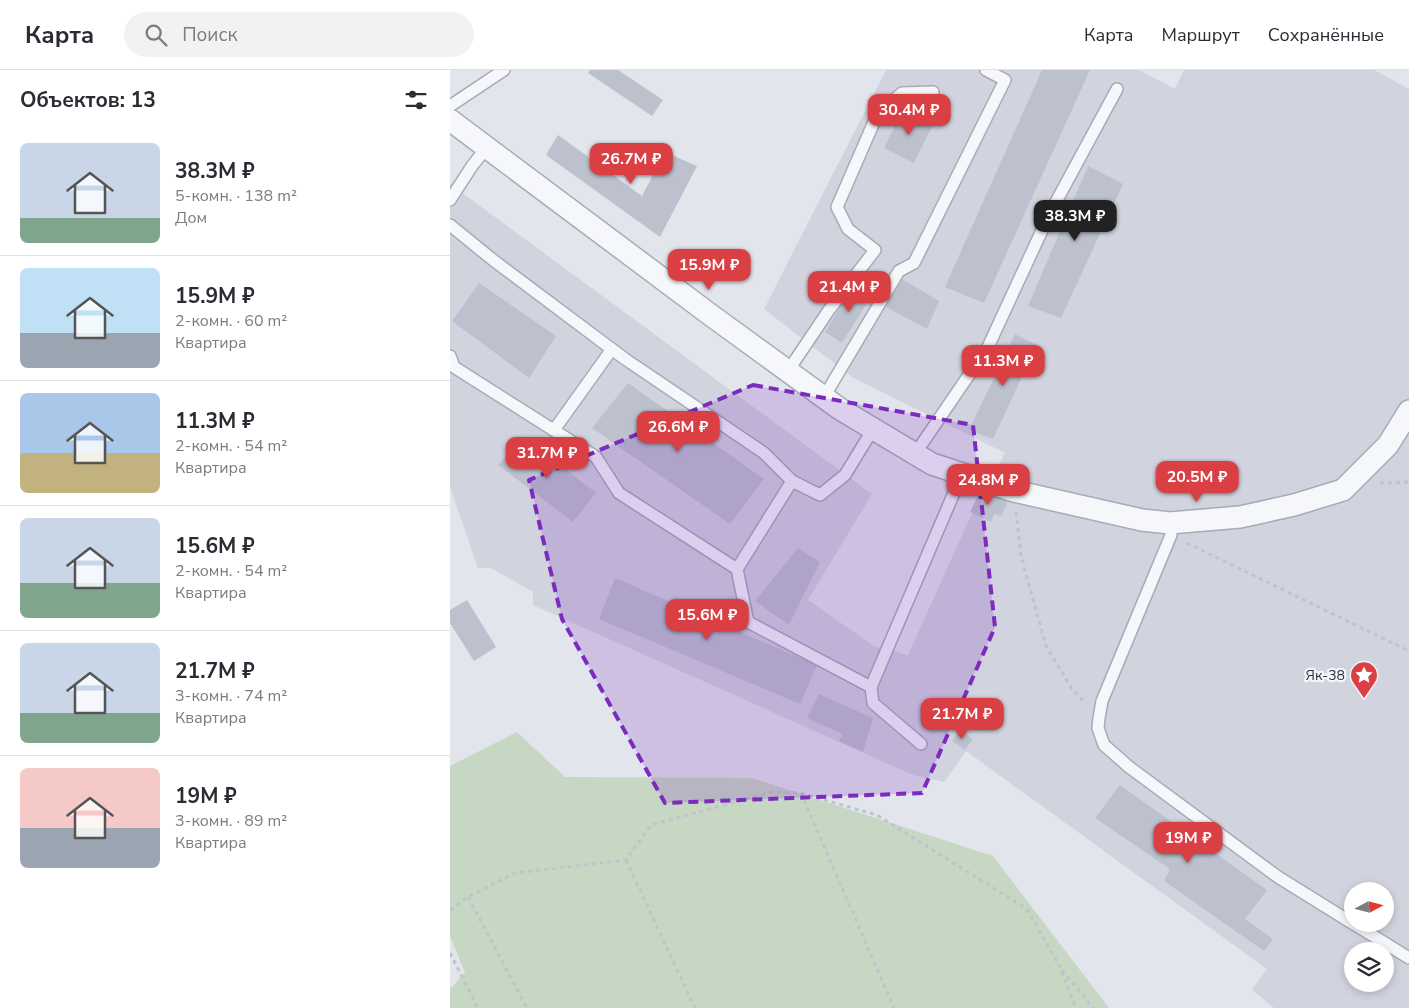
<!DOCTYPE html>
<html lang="ru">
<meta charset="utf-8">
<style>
body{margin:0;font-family:"Nunito Sans",sans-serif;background:#f2f2f3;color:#2b2b33;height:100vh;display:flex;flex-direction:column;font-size:19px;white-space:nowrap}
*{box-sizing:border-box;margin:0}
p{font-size:16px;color:#7c7c81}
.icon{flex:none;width:28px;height:28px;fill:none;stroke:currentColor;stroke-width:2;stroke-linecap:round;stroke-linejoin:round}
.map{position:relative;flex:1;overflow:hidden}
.drawer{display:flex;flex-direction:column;background:#fff;width:450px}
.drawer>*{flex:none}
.needle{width:32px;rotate:83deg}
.buttons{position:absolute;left:894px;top:812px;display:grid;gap:10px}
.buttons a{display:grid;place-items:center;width:50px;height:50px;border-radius:50%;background:#fff;box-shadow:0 2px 8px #0003;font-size:25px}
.price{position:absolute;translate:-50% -42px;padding:0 11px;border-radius:10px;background:#da3f44;color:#fff;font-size:16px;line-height:32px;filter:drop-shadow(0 1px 2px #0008)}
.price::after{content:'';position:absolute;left:50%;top:30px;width:15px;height:11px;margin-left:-8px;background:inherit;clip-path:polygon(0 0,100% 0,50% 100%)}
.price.selected{background:#222;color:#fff}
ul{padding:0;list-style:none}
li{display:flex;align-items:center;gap:15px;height:125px;padding:0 20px}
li+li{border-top:1px solid #e1e1e2}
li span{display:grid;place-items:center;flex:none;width:140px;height:100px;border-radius:8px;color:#555}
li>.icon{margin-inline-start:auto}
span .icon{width:60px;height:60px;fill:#fffc;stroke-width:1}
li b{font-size:21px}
h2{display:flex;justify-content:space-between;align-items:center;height:60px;padding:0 20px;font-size:21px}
header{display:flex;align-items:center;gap:30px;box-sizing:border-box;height:70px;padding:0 25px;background:#fff;border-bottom:1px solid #e1e1e2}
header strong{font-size:24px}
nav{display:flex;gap:28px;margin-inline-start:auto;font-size:18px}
.search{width:350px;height:45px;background:#f2f2f3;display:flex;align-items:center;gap:12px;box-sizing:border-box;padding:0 18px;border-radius:28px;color:#7c7c81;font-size:19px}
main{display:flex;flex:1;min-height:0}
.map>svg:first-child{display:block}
.built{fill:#d1d4de;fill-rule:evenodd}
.green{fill:#c6d7c3}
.building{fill:#bcc1cd}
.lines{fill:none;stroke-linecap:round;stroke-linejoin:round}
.lane-casing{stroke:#a7abb7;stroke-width:14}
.street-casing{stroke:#a7abb7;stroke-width:24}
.path{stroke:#c1c3cb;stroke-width:3;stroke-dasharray:4 4;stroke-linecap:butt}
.lane{stroke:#f6f7fa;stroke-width:11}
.street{stroke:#f6f7fa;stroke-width:21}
.marked{fill:#7b2cbf;fill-opacity:0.2;stroke:#7b2cbf;stroke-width:4;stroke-dasharray:10 6;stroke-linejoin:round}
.labels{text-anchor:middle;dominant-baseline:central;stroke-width:4.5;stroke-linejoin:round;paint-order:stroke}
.poi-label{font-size:14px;fill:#293046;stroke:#f3f5f9;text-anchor:end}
</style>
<header>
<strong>Карта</strong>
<div class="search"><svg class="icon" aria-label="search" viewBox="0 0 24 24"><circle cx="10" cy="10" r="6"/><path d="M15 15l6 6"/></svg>Поиск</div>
<nav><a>Карта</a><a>Маршрут</a><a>Сохранённые</a></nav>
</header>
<main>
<section class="drawer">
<h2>Объектов: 13<svg class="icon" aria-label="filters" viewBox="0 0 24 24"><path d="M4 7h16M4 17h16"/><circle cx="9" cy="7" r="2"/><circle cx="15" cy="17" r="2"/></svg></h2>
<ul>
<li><span style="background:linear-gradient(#c9d6e8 75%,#7fa58c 0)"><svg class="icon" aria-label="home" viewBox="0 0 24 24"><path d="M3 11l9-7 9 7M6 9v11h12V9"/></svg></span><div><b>38.3M ₽</b><p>5-комн. · 138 m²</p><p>Дом</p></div></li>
<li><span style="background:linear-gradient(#bfe0f5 65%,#9aa5b1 0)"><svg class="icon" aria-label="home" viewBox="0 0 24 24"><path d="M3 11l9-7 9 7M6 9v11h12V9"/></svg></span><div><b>15.9M ₽</b><p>2-комн. · 60 m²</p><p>Квартира</p></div></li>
<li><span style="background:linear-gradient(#a9c7e8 60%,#c2b280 0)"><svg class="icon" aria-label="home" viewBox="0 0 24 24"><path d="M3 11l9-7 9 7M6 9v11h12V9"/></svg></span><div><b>11.3M ₽</b><p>2-комн. · 54 m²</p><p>Квартира</p></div></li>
<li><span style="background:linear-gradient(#c9d6e8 65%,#7fa58c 0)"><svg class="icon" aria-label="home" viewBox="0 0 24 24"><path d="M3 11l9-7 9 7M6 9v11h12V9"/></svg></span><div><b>15.6M ₽</b><p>2-комн. · 54 m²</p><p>Квартира</p></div></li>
<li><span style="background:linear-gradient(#c9d6e8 70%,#7fa58c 0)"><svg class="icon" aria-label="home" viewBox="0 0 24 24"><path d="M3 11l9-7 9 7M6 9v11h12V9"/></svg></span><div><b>21.7M ₽</b><p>3-комн. · 74 m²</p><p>Квартира</p></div></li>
<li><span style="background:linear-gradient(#f6c9c9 60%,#9aa5b1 0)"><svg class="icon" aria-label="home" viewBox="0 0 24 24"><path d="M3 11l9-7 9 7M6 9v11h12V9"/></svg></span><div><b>19M ₽</b><p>3-комн. · 89 m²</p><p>Квартира</p></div></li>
</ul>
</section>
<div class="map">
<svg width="959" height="938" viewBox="0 0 959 938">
<rect width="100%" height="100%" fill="#e3e5ec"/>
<!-- built -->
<path class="built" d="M 436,0 L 689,0 L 725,19 L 734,0 L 924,0 L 959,19 L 959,938 L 824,938 L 802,920 L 817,899 L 516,681 L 494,712 L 463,705 L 83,535 L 83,522 L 41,498 L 28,498 L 0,417 L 0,114 L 422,424 L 358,530 L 424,576 L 458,585 L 519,450 L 555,383 L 402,307 L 314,239 ZM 902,821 L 935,821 L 935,854 L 902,854 ZM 902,881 L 935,881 L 935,914 L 902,914 Z"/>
<!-- green -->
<path class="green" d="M 67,662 L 115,707 L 302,708 L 543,786 L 659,938 L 0,938 L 0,919 L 15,903 L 0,866 L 0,696 Z"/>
<!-- building -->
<path class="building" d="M 140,0 L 168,0 L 213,30 L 202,46 L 138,3 Z
M 592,0 L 640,0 L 534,233 L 495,217 Z
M 454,38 L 484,53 L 464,93 L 434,78 Z
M 108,65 L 192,126 L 215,82 L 247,96 L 210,167 L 96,85 Z
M 638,96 L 673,114 L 611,248 L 578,236 Z
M 452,209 L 489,231 L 477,259 L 436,237 Z
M 29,213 L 106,266 L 79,308 L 2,251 Z
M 405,213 L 423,223 L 392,273 L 375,262 Z
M 565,264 L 587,275 L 543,369 L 519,360 Z
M 178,313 L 314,409 L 280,454 L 142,358 Z
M 73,366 L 146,423 L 123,452 L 48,395 Z
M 530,421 L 558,431 L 551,446 L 544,444 L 541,452 L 520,442 Z
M 348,478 L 370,492 L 339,555 L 305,531 Z
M 165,508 L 367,595 L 350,634 L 149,549 Z
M 17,530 L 46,577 L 24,591 L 0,553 L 0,540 Z
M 369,624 L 423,648 L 413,682 L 389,671 L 393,664 L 357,648 Z
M 510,660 L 523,669 L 515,680 L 502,671 Z
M 670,715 L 817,820 L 795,849 L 823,869 L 814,881 L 714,811 L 720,799 L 645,748 Z"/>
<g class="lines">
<!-- lane casing -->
<g class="lane-casing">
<path id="lane" d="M 0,36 L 54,0
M 0,130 L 22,96 L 37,77
M 0,155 L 43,190 L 175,289 L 314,383 L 342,411
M 0,286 L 4,297 L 146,387 L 169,423 L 287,499 L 342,411 L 370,425 L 395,405 L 423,359
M 338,301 L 379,240 L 425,180 L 398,159 L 387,137 L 427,45 L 452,23 L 483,22
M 374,327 L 449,201 L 464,193 L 555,10 L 536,0
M 104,360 L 162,279
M 465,384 L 538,277 L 600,143 L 667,19
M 720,453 L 721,465 L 652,631 L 649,648 L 648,658 L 654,675 L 679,697 L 828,807 L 902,853
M 287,499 L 298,552 L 421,617
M 471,674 L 423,633 L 421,617 L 512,404
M 904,854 L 959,888"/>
</g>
<!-- street casing -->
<g class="street-casing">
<path id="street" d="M 0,50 L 262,246 L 390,339 L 482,394 L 564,421 L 692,450 L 720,453 L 790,447 L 844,435 L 893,420 L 938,375 L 959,341"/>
</g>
<!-- path -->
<path class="path" d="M 930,413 L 959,412
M 566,442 L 571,486 L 596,576 L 622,619 L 636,634
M 737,473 L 959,581
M 351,723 L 444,938
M 176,790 L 245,938
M 18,827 L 77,938
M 0,840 L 18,827 L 65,803 L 176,790 L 201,755 L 323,722 L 350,723 L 427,745 L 577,839 L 610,897 L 626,938
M 0,883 L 28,938
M 612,900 L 643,938"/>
<!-- lane -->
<use href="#lane" class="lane"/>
<!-- street -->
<use href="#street" class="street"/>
</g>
<!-- marked area -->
<path class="marked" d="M 303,315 L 523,355 L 545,557 L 472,723 L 215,733 L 112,549 L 79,410 Z"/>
<!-- icons -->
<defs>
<g id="sight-pin" transform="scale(1.4375)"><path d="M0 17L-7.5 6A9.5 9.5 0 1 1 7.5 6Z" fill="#da3f44" stroke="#f3f5f9"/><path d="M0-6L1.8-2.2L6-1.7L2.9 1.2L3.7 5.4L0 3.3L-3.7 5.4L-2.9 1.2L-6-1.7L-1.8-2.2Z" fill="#fff"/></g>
</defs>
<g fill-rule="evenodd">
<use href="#sight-pin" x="914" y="605"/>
</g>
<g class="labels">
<!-- poi labels -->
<g class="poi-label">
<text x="895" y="605">Як-38</text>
</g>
</g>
</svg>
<div class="buttons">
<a><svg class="needle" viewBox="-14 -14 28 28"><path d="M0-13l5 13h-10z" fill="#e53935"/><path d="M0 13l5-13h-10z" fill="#7c7c81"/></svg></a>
<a><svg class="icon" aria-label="layers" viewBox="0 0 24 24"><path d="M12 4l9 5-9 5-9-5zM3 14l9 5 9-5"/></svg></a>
</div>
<b class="price" style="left:459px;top:66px">30.4M ₽</b>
<b class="price" style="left:181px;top:115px">26.7M ₽</b>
<b class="price selected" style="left:625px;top:172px">38.3M ₽</b>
<b class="price" style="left:259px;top:221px">15.9M ₽</b>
<b class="price" style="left:399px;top:243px">21.4M ₽</b>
<b class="price" style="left:553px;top:317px">11.3M ₽</b>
<b class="price" style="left:228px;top:383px">26.6M ₽</b>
<b class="price" style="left:97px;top:409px">31.7M ₽</b>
<b class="price" style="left:747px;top:433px">20.5M ₽</b>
<b class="price" style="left:538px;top:436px">24.8M ₽</b>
<b class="price" style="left:257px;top:571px">15.6M ₽</b>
<b class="price" style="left:512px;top:670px">21.7M ₽</b>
<b class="price" style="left:738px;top:794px">19M ₽</b>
</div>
</main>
